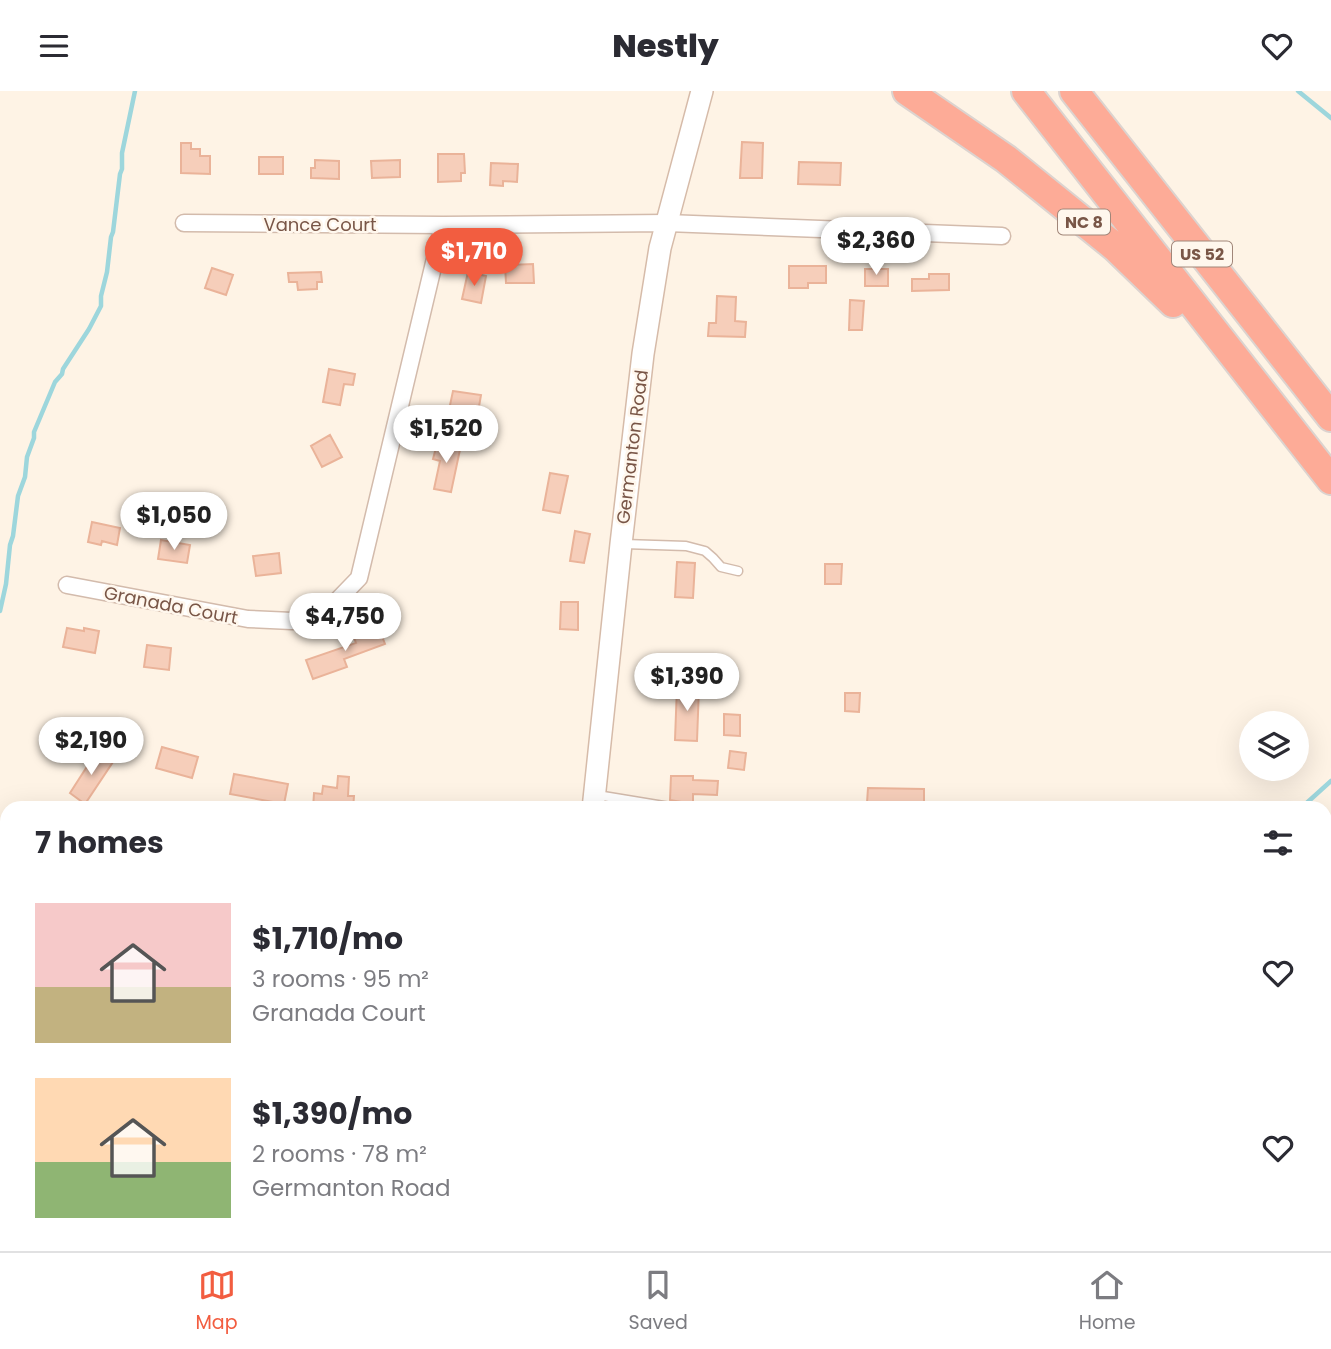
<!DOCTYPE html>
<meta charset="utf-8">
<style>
body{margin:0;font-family:Poppins,sans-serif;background:#f7f7f7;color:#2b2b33;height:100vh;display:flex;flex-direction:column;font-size:26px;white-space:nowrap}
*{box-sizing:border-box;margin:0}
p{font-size:23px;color:#7c7c81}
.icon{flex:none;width:38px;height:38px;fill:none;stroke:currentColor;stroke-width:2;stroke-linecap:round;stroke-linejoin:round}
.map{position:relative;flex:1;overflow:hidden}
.details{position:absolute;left:0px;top:710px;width:1332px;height:450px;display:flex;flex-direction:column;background:#fff;border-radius:21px 21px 0 0;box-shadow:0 7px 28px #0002}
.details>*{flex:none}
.tools{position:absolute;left:1239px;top:620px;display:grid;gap:14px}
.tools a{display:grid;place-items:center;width:70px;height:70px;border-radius:50%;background:#fff;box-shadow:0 7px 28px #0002;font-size:35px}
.price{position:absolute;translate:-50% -60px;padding:0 16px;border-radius:24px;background:#fff;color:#222;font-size:23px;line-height:46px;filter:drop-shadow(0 2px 4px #0008)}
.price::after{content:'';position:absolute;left:50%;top:42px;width:21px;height:16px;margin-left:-10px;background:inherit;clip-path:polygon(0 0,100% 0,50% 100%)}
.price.on{background:#f25d40;color:#fff}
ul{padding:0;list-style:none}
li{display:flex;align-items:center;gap:21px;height:175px;padding:0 35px}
li span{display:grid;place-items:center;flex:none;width:196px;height:140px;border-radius:0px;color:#555}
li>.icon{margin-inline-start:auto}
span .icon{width:84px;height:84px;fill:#fffc;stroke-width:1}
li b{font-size:30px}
h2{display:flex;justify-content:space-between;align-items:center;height:84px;padding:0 35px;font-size:30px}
header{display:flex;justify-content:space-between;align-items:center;height:91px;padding:0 35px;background:#fff;font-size:32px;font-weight:800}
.menu{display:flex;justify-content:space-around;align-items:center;height:98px;border-top:2px solid #e1e1e2;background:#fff;font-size:19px;color:#7c7c81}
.menu a{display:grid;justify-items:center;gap:4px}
.menu .on{color:#f25d40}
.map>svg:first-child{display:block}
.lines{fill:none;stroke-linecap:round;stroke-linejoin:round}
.stream{stroke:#9dd6dc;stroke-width:4.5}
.building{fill:#f6ceba;stroke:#eab399;stroke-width:2}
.service-casing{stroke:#d3bbac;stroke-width:11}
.minor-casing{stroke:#d3bbac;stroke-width:19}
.secondary-casing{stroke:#d6bba9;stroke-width:24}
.motorway-casing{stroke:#dcd3cf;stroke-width:32}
.service{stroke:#fff;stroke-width:8}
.minor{stroke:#fff;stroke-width:16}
.secondary{stroke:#fff;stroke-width:21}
.motorway{stroke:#fdab97;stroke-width:28}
.labels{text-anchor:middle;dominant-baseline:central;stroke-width:5;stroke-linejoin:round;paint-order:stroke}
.shield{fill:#fff7ed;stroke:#a18679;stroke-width:2}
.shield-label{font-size:16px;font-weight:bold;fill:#795647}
.street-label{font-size:18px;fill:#795647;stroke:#fff7ed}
</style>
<header><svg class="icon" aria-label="menu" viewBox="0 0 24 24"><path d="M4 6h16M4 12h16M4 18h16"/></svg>Nestly<svg class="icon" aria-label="heart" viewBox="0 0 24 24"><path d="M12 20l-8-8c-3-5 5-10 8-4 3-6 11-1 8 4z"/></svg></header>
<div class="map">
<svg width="1331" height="1160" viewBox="0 0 1331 1160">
<rect width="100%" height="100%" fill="#fef3e5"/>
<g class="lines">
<!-- stream -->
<path class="stream" d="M 1298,0 L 1331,27
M 0,520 L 6,493 L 10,454 L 13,445 L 18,405 L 25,386 L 27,366 L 34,347 L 34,341 L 55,291 L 62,283 L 63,278 L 89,238 L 101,215 L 101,205 L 107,181 L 111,146 L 113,141 L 120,83 L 122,78 L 122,62 L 135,0
M 1300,718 L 1331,690
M 965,1160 L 970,1153"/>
</g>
<!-- building -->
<path class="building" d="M 742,51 L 763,52 L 762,87 L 740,87 Z
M 181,52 L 191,52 L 191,58 L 200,58 L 200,65 L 210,65 L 210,83 L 181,82 Z
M 438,63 L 464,63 L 465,82 L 461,82 L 461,90 L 438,91 Z
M 259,66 L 283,66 L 283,83 L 259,83 Z
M 315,69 L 339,70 L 339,88 L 311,87 L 311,77 L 315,77 Z
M 400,69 L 400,86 L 372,87 L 371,70 Z
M 799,71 L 841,72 L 840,94 L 798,93 Z
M 491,72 L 518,73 L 517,91 L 503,90 L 503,95 L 490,94 Z
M 533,173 L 534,192 L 506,192 L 505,174 Z
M 789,175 L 826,175 L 826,192 L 808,192 L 808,197 L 789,197 Z
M 212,177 L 233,184 L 226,204 L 205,197 Z
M 865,178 L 888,178 L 888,195 L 865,195 Z
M 321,181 L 322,191 L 317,191 L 317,198 L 298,199 L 297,191 L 289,191 L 288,182 Z
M 468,181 L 486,185 L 481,212 L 462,208 Z
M 929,183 L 949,183 L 949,199 L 912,200 L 912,188 L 929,188 Z
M 717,205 L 736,206 L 735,230 L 746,231 L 745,246 L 708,245 L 709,232 L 716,232 Z
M 850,209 L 864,210 L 862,239 L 849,239 Z
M 329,278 L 355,283 L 353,294 L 344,293 L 340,314 L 323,311 Z
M 453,300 L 481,304 L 477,327 L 470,326 L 469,334 L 440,329 L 442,318 L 449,319 Z
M 330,344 L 342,366 L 322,376 L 311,355 Z
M 438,349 L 461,354 L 451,401 L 434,398 L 440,370 L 433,368 Z
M 550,382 L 568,385 L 560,422 L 543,419 Z
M 92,431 L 120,437 L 117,454 L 102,450 L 101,454 L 88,451 Z
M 575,440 L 590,443 L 584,472 L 570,470 Z
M 161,449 L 190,454 L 187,472 L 158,468 Z
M 279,462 L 281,482 L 256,485 L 253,465 Z
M 677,471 L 695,472 L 693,507 L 675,506 Z
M 825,473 L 842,473 L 841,493 L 825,493 Z
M 561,511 L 578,511 L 578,539 L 560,538 Z
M 378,535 L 385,553 L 344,568 L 347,576 L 313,588 L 306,569 L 356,552 L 353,544 Z
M 67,537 L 84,540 L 84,537 L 99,540 L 95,562 L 63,556 Z
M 147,554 L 171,557 L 169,579 L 144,576 Z
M 677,595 L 699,596 L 697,650 L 675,649 Z
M 845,602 L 860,602 L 859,621 L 845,620 Z
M 724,623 L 740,624 L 740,645 L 724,644 Z
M 162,656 L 198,666 L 192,687 L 156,677 Z
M 97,660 L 113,671 L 85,713 L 70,702 Z
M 730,660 L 746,662 L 744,679 L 728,677 Z
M 234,683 L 288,693 L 284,713 L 230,703 Z
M 338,685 L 349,686 L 348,705 L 354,705 L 353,718 L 313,718 L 314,702 L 322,703 L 323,695 L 337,697 Z
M 671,685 L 693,685 L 693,689 L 718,690 L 717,704 L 693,703 L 693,713 L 670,709 Z
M 868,697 L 924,698 L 924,716 L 883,715 L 883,712 L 867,712 Z"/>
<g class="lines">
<!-- service casing -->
<g class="service-casing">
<path id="service" d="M 624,453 L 686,455 L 705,460 L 713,467 L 721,476 L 738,480
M 597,704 L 682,718"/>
</g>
<!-- minor casing -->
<g class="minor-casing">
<path id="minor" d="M 184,132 L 443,134 L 667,132 L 1002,145
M 67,494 L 248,528 L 292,530 L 330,517 L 359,487 L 443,134
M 0,898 L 7,908
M 402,1153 L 403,1160
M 80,1160 L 89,1153"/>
</g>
<!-- secondary casing -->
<g class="secondary-casing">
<path id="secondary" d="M 593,718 L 621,453 L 643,263 L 660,157 L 702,0
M 544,1160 L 545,1153"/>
</g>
<!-- motorway casing -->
<g class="motorway-casing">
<path id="motorway" d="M 907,0 L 1006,68 L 1115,156 L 1173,212
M 1026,0 L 1331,389
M 1074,0 L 1331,326"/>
</g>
<!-- service -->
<use href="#service" class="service"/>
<!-- minor -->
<use href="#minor" class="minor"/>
<!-- secondary -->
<use href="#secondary" class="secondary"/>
<!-- motorway -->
<use href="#motorway" class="motorway"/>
</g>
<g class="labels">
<!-- shield labels -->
<g class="shield">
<rect x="1058" y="118.5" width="52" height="25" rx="5"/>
<rect x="1172" y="150.5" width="60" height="25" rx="5"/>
</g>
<g class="shield-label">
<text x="1084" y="131">NC 8</text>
<text x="1202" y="163">US 52</text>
</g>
<!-- street labels -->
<g class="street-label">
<text x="320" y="133">Vance Court</text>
<text transform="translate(632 356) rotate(-83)">Germanton Road</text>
<text transform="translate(171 514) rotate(11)">Granada Court</text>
</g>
</g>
</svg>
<div class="tools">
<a><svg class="icon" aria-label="layers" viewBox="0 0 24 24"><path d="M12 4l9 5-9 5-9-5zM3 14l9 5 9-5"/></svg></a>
</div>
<b class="price" style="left:876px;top:186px">$2,360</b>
<b class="price on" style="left:474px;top:197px">$1,710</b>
<b class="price" style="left:446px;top:374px">$1,520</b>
<b class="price" style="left:174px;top:461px">$1,050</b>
<b class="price" style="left:345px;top:562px">$4,750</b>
<b class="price" style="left:687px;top:622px">$1,390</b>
<b class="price" style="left:91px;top:686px">$2,190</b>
<section class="details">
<h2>7 homes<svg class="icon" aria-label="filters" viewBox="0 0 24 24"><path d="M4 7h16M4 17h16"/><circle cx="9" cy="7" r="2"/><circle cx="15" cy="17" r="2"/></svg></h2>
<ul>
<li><span style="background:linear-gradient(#f6c9c9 60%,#c2b280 0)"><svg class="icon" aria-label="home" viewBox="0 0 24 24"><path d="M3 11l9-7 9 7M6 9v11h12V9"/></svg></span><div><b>$1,710/mo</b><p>3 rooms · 95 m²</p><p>Granada Court</p></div><svg class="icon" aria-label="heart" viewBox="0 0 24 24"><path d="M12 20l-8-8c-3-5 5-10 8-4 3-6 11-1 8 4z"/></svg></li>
<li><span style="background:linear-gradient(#ffd9b3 60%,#8fb573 0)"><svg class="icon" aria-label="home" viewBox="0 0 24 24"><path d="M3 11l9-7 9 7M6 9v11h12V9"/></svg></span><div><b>$1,390/mo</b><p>2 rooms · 78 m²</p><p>Germanton Road</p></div><svg class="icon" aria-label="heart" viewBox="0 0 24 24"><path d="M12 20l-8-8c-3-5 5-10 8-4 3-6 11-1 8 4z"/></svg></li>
</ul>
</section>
</div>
<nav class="menu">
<a class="on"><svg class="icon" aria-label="map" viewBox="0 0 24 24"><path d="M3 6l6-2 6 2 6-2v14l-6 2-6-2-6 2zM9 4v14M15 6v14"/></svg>Map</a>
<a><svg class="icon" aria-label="saved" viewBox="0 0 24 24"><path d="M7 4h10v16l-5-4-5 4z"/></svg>Saved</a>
<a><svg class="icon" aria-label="home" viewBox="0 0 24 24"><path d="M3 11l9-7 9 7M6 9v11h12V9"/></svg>Home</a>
</nav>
